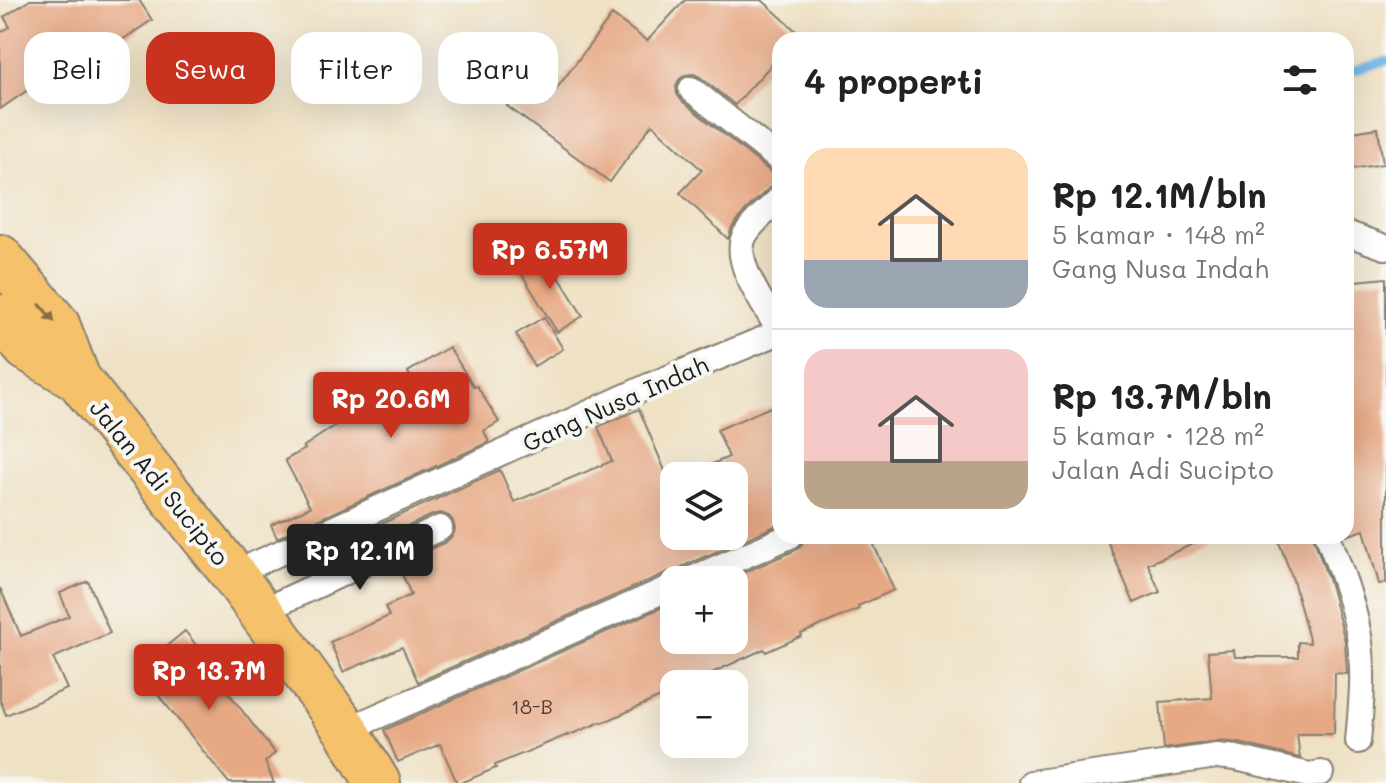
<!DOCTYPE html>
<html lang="id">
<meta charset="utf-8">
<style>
body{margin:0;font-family:Mali,sans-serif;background:#f6f6f6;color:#222;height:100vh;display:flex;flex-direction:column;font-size:30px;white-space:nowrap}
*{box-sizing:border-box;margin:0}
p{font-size:26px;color:#767676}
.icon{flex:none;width:44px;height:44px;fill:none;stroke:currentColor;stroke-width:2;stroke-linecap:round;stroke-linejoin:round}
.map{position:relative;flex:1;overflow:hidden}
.details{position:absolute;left:772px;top:32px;width:582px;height:512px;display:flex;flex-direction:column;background:#fff;border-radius:24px;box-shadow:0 8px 32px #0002}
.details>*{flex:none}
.guide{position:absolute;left:24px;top:32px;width:628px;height:72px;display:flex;gap:16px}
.tools{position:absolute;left:660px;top:462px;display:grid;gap:16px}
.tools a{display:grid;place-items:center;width:88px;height:88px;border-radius:16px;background:#fff;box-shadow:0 8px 32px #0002;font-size:40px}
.price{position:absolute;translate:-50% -68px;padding:0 18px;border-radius:8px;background:#c8321e;color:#fff;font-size:26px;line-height:52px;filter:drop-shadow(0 2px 4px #0008)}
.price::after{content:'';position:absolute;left:50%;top:48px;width:24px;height:18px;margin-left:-12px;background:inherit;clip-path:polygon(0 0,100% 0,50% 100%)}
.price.active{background:#222;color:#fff}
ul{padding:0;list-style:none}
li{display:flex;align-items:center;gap:24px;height:200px;padding:0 32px}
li+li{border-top:2px solid #e0e0e0}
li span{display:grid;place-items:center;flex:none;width:224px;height:160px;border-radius:24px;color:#555}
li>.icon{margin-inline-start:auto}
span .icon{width:96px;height:96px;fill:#fffc;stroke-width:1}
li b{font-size:34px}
h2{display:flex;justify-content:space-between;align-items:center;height:96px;padding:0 32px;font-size:34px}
.tag{padding:0 28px;border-radius:24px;background:#fff;box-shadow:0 8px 32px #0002;font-size:28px;line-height:72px}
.tag.active{background:#c8321e;color:#fff}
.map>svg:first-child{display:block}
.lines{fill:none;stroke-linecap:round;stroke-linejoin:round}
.stream{stroke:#6cb4e4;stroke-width:9}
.building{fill:#e7a884}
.street-casing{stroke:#867e70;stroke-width:28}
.highway-casing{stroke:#867e70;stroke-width:48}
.street{stroke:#fff;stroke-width:24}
.highway{stroke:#f5c16b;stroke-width:44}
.oneway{fill:#886e44}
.labels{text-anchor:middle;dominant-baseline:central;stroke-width:8;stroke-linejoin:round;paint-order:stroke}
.number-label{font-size:20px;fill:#4f3f36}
.street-label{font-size:24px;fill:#1c1c1c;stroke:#f6f6f2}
</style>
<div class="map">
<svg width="1386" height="783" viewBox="0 0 1386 783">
<rect width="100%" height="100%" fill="#f6f6f2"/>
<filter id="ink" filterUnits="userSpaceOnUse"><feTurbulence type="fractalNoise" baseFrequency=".0125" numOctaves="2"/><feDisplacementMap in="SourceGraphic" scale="16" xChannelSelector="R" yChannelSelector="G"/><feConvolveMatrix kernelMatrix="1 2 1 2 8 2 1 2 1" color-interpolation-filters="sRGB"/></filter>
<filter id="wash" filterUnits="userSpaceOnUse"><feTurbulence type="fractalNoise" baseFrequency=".006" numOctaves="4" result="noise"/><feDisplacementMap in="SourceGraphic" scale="32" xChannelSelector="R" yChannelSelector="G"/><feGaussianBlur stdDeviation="1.8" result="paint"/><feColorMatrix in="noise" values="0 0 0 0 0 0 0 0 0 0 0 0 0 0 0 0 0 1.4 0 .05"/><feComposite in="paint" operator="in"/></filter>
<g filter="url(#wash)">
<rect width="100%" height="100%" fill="#efe1c4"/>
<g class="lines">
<!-- stream -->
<path class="stream" d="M 1346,73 L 1386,61"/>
</g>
<g id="blocks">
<!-- building -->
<path class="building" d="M 30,0 L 139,0 L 152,20 L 50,88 L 44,79 L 0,109 L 0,33 L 10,27 L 4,17 Z
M 685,0 L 762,0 L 806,40 L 780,40 L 780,55 L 735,105 L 700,77 L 694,74 L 685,75 L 679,80 L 676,86 L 677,94 L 682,101 L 771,172 L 780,175 L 780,183 L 769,188 L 746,210 L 732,227 L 728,239 L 680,193 L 702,170 L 652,124 L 610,182 L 507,106 L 525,82 L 548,100 L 612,15 L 647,41 Z
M 1378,128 L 1383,164 L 1346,170 L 1346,133 Z
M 543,251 L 583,316 L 557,332 L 517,266 Z
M 1386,278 L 1386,583 L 1379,584 L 1364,530 L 1346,536 L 1346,282 Z
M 544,317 L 563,349 L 534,366 L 516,334 Z
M 449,347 L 474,387 L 477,386 L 499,422 L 484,431 L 489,442 L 277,538 L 271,525 L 310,507 L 285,460 L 305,449 L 303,447 L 383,394 L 382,393 L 410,376 L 408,372 Z
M 780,403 L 780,524 L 683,566 L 677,571 L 668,572 L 418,682 L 402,647 L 343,672 L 330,642 L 389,616 L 385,607 L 411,595 L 398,564 L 446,542 L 453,536 L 455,529 L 453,521 L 449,516 L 441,513 L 434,514 L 373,543 L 368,530 L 500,470 L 514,502 L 612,461 L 598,427 L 639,409 L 674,492 L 674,536 L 734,536 L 734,476 L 684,476 L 729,457 L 717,430 Z
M 805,536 L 870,536 L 894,590 L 858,606 L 859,609 L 801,634 L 802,636 L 766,652 L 764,649 L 688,684 L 674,684 L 674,691 L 602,723 L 601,722 L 567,736 L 567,735 L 495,765 L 496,768 L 461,783 L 457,783 L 440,744 L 398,762 L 384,730 L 674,602 L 674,640 L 734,640 L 734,580 L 727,580 L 796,550 L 802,544 Z
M 1105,536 L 1211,536 L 1148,564 L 1160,592 L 1134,603 Z
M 1295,536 L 1313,536 L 1331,588 L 1345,641 L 1347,674 L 1335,673 L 1334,734 L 1297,734 L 1300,758 L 1239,743 L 1219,741 L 1164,749 L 1160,702 L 1212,698 L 1208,652 L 1234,650 L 1235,657 L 1298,657 L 1298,642 L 1310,643 L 1293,580 L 1279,542 Z
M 88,581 L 110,633 L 53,658 L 67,689 L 6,715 L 0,700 L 0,588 L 21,636 L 69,616 L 60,593 Z
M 185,631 L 220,675 L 217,678 L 275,753 L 265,762 L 274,783 L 229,783 L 142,675 L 142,666 Z"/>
</g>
</g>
<g filter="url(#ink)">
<use href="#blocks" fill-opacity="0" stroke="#867e70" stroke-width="2"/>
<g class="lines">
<!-- street casing -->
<g class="street-casing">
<path id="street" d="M 691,89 L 780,160
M 780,198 C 769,210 753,221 745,235 C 730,260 767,309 780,332
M 1346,233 L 1385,247
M 1328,536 C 1340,569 1353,602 1359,636 C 1365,671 1361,707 1358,741
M 233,574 L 651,385 L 780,332
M 689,580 L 790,536
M 260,612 L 440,528
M 346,730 L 674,586
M 1031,783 L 1217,756 L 1236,758 L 1309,775 L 1321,773"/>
</g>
<!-- highway casing -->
<g class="highway-casing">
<path id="highway" d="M 0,257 L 57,324 L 78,379 L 233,574 L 346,730 L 378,783
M 0,317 L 26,348 L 78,379"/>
</g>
<!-- street -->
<use href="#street" class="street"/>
<!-- highway -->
<use href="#highway" class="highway"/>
</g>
<!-- one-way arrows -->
<defs><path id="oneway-solid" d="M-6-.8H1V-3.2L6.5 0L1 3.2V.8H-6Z" transform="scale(2)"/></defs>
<use class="oneway" href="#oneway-solid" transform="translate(47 313) rotate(50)"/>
</g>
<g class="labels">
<!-- number labels -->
<g class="number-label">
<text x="532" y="706">18-B</text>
</g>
<!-- street labels -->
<g class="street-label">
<text transform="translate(615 403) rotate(-24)">Gang Nusa Indah</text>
<text transform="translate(160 482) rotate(51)">Jalan Adi Sucipto</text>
</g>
</g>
</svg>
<div class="tools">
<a><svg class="icon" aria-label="layers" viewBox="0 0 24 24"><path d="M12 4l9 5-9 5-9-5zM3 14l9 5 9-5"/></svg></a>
<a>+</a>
<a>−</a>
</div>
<b class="price" style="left:550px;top:291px">Rp 6.57M</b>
<b class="price" style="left:391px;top:440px">Rp 20.6M</b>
<b class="price active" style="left:360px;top:592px">Rp 12.1M</b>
<b class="price" style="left:209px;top:712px">Rp 13.7M</b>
<div class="guide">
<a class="tag">Beli</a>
<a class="tag active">Sewa</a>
<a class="tag">Filter</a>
<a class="tag">Baru</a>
</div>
<section class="details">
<h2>4 properti<svg class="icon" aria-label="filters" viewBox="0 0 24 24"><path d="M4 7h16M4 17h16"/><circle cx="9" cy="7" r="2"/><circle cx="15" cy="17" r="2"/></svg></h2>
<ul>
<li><span style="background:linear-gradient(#ffd9b3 70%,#9aa5b1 0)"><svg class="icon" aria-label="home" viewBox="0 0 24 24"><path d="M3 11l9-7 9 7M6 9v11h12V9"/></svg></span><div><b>Rp 12.1M/bln</b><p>5 kamar · 148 m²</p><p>Gang Nusa Indah</p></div></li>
<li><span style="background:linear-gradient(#f6c9c9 70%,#b9a48a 0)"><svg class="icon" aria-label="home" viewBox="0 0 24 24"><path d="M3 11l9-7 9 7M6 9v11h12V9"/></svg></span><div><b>Rp 13.7M/bln</b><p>5 kamar · 128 m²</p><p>Jalan Adi Sucipto</p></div></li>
</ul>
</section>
</div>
